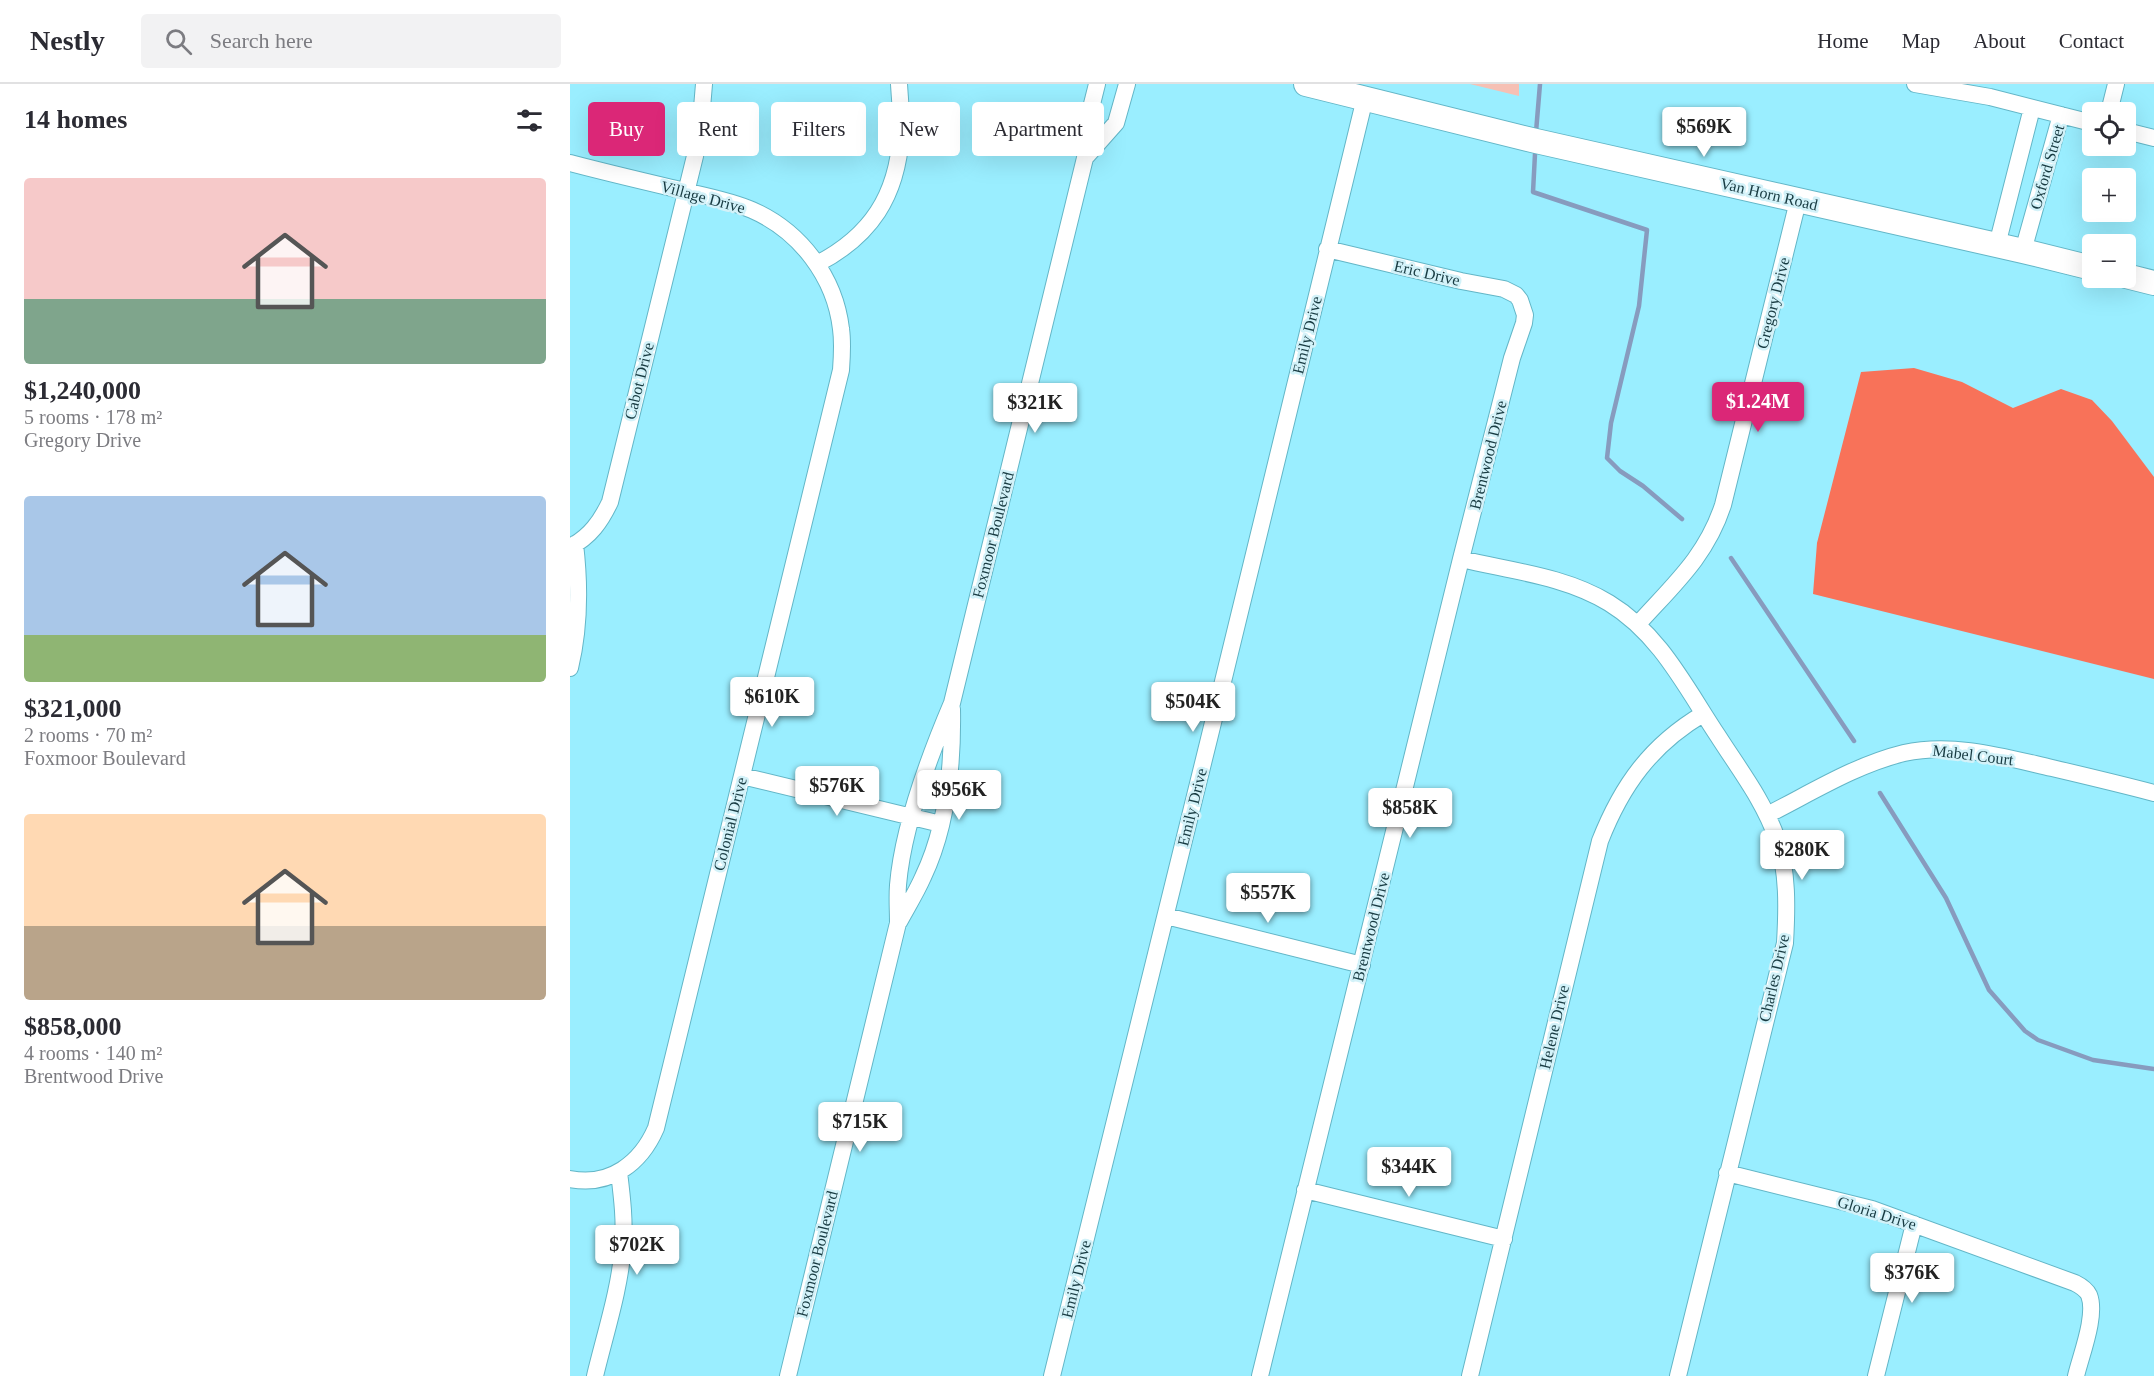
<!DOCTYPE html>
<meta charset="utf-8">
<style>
body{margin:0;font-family:"Times New Roman",serif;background:#f2f2f3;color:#2b2b33;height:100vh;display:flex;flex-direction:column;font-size:22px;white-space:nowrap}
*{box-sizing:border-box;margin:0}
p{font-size:20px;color:#7c7c81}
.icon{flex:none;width:33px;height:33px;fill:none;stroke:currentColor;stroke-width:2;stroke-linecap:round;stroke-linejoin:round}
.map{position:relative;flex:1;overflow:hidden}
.details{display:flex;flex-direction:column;background:#fff;width:570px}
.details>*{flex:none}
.top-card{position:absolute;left:18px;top:18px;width:570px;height:54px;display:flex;gap:12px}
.buttons{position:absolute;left:1512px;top:18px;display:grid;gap:12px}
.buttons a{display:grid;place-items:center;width:54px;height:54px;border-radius:6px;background:#fff;box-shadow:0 6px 24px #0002;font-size:30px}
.price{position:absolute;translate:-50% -51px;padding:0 14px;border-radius:6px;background:#fff;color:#222;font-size:20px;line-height:39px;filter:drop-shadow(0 2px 3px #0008)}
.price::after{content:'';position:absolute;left:50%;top:36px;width:18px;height:14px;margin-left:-9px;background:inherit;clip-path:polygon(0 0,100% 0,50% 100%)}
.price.on{background:#db2777;color:#fff}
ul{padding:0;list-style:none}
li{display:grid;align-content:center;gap:12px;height:318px;padding:0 24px}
li span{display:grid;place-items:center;height:186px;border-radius:6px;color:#555}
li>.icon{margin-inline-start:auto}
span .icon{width:108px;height:108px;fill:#fffc;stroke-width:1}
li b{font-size:26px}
h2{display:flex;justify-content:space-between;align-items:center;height:72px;padding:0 24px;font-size:26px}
.tag{padding:0 21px;border-radius:6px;background:#fff;box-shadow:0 6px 24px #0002;font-size:21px;line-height:54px}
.tag.on{background:#db2777;color:#fff}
header{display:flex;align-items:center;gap:36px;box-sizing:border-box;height:84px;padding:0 30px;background:#fff;border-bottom:2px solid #e1e1e2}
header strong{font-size:28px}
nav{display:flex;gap:33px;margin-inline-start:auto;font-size:21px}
.search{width:420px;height:54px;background:#f2f2f3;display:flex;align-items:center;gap:15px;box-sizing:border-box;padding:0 21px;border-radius:6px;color:#7c7c81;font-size:22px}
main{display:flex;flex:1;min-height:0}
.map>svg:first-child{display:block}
.green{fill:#f6c0b4}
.forest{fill:#f87259}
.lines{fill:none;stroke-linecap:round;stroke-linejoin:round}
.stream{stroke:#879bbe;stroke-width:4.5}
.minor-casing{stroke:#63b6c7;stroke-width:18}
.secondary-casing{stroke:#63b6c7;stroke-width:26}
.minor{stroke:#fff;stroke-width:16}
.secondary{stroke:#fff;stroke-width:24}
.labels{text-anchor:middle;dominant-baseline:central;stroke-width:5;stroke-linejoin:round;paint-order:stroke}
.street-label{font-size:16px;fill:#183b42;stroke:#d3f2f9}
</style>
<header>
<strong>Nestly</strong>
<div class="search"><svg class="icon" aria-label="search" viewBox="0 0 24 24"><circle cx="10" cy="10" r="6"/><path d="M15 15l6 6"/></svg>Search here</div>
<nav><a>Home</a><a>Map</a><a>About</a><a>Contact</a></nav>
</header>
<main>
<section class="details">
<h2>14 homes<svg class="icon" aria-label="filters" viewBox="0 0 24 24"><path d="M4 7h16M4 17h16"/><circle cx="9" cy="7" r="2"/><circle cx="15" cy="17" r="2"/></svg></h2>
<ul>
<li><span style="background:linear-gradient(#f6c9c9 65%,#7fa58c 0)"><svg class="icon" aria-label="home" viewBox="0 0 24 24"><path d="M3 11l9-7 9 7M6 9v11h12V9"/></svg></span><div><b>$1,240,000</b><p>5 rooms · 178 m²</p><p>Gregory Drive</p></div></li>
<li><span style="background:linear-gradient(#a9c7e8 75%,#8fb573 0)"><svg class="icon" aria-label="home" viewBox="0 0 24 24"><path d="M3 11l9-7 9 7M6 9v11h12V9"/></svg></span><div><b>$321,000</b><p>2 rooms · 70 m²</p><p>Foxmoor Boulevard</p></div></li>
<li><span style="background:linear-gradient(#ffd9b3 60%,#b9a48a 0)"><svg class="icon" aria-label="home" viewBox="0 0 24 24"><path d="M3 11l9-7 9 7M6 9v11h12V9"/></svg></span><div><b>$858,000</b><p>4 rooms · 140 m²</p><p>Brentwood Drive</p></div></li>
</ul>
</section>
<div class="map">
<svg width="1584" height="1292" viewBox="0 0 1584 1292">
<rect width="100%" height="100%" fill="#9aeeff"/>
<!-- green -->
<path class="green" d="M 900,0 L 949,0 L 949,12 Z"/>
<!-- forest -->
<path class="forest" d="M 1344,284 L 1392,298 L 1443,324 L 1491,305 L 1522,316 L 1542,337 L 1584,393 L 1584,595 L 1243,510 L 1247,459 L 1291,288 Z"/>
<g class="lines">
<!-- stream -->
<path class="stream" d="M 966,48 L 970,0
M 965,70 L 963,108 L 1077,146 L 1069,222 L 1041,339 L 1037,374 L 1050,387 L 1073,402 L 1112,435
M 1161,474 L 1284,657
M 1310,709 L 1376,814 L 1419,906 L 1455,947 L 1468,956 L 1523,976 L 1584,985"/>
<!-- minor casing -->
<g class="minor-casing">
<path id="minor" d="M 1345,0 L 1420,13 L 1522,39
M 1539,28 L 1546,0
M 1556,47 L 1584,54
M 515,74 L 546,39 L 557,0
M 0,79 C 34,88 68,96 102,104 C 129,111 157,115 182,126 C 230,147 265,193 271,245 C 273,259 272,272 271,286 L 86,1044 C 71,1079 40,1103 0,1095
M 1427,161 L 1462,24
M 1453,167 L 1491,31
M 247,180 C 301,152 327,112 331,51 C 332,35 330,17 329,0
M 0,463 C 20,453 31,437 40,418 L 125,72 L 130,48 L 134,0
M 891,475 C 941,487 995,492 1039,519 C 1090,550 1116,604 1148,652 C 1169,685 1194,717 1207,755 C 1218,788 1217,824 1215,859 L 1108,1292
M 1068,540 C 1103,501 1136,473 1153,421 L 1228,117
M 0,584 C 10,542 10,502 5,460
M 172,692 L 371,740
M 1197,731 C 1241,709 1285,681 1334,669 C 1383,658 1434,673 1482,684 C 1516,692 1550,700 1584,709
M 596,832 L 792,881
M 329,838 C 337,823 346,809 353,793 C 378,741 383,681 382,625
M 1157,1089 L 1302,1125 L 1505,1199 C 1511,1202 1516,1205 1519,1211 C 1527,1231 1511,1271 1506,1292
M 735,1106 L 934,1155
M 25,1292 C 35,1250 50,1205 53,1162 C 55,1137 52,1113 49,1088
M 218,1292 L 328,839 C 328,826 327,814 328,801 C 333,742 359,673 382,619 L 515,74 L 519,32 L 527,0
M 482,1292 L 639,655 L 795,14
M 690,1292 L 891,475 L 942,274 L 954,239 L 955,231 L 950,216 L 946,211 L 934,205 L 891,197 L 757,165
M 900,1292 L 1030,757 C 1052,701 1081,661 1133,630
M 1306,1292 L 1344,1140"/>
</g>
<!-- secondary casing -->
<g class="secondary-casing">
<path id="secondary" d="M 736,0 L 966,57 L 1453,167 L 1522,184
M 1556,192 L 1584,199"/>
</g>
<!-- minor -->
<use href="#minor" class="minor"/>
<!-- secondary -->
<use href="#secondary" class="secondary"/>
</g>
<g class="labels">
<!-- street labels -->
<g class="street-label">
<text transform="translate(1477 83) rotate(-74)">Oxford Street</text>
<text transform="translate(1199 110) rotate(13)">Van Horn Road</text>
<text transform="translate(133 113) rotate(15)">Village Drive</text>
<text transform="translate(857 189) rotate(13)">Eric Drive</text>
<text transform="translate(1203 219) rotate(-76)">Gregory Drive</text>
<text transform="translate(737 251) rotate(-76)">Emily Drive</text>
<text transform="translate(69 297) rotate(-76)">Cabot Drive</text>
<text transform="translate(918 371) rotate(-76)">Brentwood Drive</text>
<text transform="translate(423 451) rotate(-76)">Foxmoor Boulevard</text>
<text transform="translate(1403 671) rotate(7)">Mabel Court</text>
<text transform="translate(622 723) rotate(-76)">Emily Drive</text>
<text transform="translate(160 740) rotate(-76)">Colonial Drive</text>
<text transform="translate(801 843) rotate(-76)">Brentwood Drive</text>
<text transform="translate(1204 894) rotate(-77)">Charles Drive</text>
<text transform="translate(984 943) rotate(-77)">Helene Drive</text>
<text transform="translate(1307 1129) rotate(17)">Gloria Drive</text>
<text transform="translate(247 1170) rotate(-76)">Foxmoor Boulevard</text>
<text transform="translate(506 1195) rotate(-76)">Emily Drive</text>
</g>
</g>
</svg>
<div class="buttons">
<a><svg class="icon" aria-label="locate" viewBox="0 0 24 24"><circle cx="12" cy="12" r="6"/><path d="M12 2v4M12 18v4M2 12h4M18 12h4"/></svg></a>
<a>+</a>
<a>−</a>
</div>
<b class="price" style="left:1134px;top:74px">$569K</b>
<b class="price on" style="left:1188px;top:349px">$1.24M</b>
<b class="price" style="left:465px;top:350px">$321K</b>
<b class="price" style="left:202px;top:644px">$610K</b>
<b class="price" style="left:623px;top:649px">$504K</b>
<b class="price" style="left:267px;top:733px">$576K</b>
<b class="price" style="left:389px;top:737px">$956K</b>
<b class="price" style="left:840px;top:755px">$858K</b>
<b class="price" style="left:1232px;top:797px">$280K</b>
<b class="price" style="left:698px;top:840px">$557K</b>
<b class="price" style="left:290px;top:1069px">$715K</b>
<b class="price" style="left:839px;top:1114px">$344K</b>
<b class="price" style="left:67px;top:1192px">$702K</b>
<b class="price" style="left:1342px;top:1220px">$376K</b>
<div class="top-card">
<a class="tag on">Buy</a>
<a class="tag">Rent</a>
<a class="tag">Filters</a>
<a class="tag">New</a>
<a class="tag">Apartment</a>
</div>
</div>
</main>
